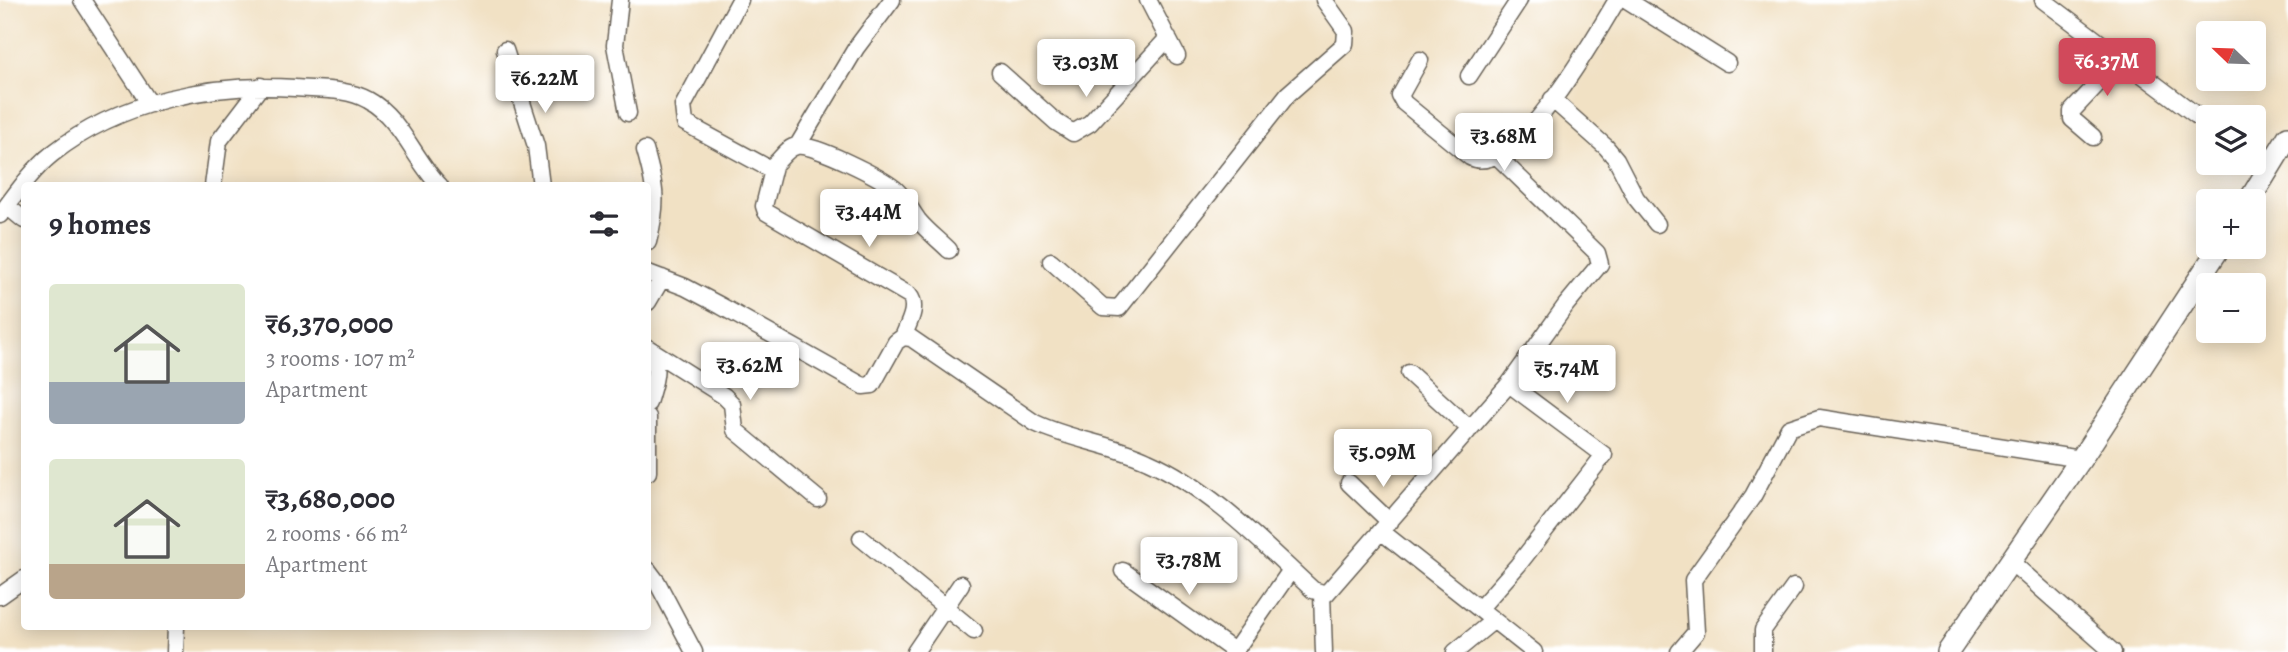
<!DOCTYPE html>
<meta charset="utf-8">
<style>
body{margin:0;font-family:Alegreya,serif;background:#f2f2f3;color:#2b2b33;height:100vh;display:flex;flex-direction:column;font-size:26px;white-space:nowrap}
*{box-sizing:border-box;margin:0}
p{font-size:23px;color:#7c7c81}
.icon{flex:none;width:38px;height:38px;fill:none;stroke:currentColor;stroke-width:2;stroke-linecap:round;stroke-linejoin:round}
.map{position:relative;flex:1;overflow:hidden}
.sheet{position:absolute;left:21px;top:182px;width:630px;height:448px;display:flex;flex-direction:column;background:#fff;border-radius:7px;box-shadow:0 4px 18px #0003}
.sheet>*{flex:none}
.needle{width:46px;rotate:293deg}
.fabs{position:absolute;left:2196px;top:21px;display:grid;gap:14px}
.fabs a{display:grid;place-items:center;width:70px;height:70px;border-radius:7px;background:#fff;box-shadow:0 4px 18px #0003;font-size:35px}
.price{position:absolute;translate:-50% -60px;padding:0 16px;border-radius:7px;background:#fff;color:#222;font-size:23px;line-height:46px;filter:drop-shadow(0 2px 4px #0008)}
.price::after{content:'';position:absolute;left:50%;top:42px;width:21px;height:16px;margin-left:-10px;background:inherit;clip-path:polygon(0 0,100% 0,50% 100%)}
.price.current{background:#d1495b;color:#fff}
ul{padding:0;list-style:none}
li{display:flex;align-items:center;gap:21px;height:175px;padding:0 28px}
li span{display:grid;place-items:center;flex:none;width:196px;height:140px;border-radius:7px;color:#555}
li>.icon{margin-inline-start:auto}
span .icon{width:84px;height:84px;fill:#fffc;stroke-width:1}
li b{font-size:30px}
h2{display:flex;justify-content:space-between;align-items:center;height:84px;padding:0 28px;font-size:30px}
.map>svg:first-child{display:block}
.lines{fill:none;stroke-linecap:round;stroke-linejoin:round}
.minor-casing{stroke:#676157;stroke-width:19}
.tertiary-casing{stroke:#676157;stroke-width:24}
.minor{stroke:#fff;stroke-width:16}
.tertiary{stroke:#fff;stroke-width:21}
</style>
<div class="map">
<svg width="2288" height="652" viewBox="0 0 2288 652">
<rect width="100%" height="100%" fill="#fff"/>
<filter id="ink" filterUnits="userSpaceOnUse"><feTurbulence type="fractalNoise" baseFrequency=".0143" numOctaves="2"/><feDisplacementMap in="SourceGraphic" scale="14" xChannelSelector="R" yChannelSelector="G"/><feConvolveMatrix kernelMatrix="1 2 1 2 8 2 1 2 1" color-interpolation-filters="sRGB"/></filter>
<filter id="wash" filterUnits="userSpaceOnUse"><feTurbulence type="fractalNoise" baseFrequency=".00686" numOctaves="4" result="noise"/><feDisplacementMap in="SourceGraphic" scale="28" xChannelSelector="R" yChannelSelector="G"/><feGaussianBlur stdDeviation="1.57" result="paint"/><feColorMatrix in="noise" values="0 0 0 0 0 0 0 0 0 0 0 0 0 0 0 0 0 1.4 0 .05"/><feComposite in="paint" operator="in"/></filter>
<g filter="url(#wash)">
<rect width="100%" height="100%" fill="#f1e1c4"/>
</g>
<g filter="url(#ink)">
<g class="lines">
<!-- minor casing -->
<g class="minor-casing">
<path id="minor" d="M 82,0 L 150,104
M 620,0 L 615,45 L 628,113
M 740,0 L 683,106 L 685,123 L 768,168 C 780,164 784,148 797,146 C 813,143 882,178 895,189 C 905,198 910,209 918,220 C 927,231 939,240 949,250
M 1148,0 L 1177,56
M 1627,0 L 1727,63
M 2043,0 L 2208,124
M 505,50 L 536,146 L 541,186
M 1420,60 L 1400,96 L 1404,103 L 1470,157 C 1515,181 1597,33 1617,0
M 1000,72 L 1056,122 L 1073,133 L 1090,123 L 1168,38
M 1469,76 L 1519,0
M 1552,99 L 1606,147 L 1616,159 L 1636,198 L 1657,224
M 2093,137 L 2072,119 L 2072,111 L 2120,60
M 798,145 L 856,48 L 892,0
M 645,150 C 656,188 658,203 648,242
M 2254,157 L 2270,169
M 774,166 L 764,206 L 766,212 L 909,295 C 919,307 908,324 903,337
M 213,186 L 219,141 L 261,86
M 7,206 L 24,220
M 0,215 C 16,194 32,170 52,154 C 119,101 212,82 295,88 C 319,90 347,88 368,100 C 400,117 415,161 440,186
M 1051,261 L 1103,307 L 1119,308 L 1288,94 L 1345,44 L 1346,31 L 1324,0
M 648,273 L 685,287 L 721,306 L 863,386 L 872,385 L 896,342 L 903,337 L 911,338 L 1035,423 C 1071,440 1112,444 1148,461 C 1211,489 1263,544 1313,590 L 1326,594 L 1509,384 L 1566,305 L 1600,264 L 1597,253 L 1497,156
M 648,302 L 662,278
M 648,348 L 724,396 L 732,404 L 735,430 L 818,499
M 648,350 C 662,367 653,384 648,403
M 1409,373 L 1470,429
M 648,417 L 648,472
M 1349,483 L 1390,522
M 1382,532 L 1534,652
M 861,538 L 974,631
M 2011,562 L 2113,652
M 648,570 L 657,582 L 694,652
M 1123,571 L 1234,651
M 1322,594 L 1324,652
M 0,596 L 24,579
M 1480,608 L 1518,565 L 1604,455 L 1509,384
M 175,652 L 176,626
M 915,652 L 961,584
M 1234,652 L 1291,570
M 1455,652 L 1494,620
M 1679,652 L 1696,632 L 1693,580 L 1753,496 L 1789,428 L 1819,418 L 2081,459
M 1763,652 L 1763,630 L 1794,587"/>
</g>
<!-- tertiary casing -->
<g class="tertiary-casing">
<path id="tertiary" d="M 2249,201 L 2288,137
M 1948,652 L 2081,459 L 2220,247"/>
</g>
<!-- minor -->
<use href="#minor" class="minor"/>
<!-- tertiary -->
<use href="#tertiary" class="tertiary"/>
</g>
</g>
</svg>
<div class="fabs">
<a><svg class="needle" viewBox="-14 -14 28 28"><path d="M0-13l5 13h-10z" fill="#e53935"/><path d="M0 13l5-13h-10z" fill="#7c7c81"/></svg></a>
<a><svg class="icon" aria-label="layers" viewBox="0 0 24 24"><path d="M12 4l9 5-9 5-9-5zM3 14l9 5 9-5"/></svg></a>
<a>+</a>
<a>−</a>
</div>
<b class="price current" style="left:2107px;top:98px">₹6.37M</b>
<b class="price" style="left:1086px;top:99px">₹3.03M</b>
<b class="price" style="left:545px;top:115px">₹6.22M</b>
<b class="price" style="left:1504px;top:173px">₹3.68M</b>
<b class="price" style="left:869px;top:249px">₹3.44M</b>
<b class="price" style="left:750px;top:402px">₹3.62M</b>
<b class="price" style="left:1567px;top:405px">₹5.74M</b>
<b class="price" style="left:1383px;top:489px">₹5.09M</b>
<b class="price" style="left:1189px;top:597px">₹3.78M</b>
<section class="sheet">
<h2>9 homes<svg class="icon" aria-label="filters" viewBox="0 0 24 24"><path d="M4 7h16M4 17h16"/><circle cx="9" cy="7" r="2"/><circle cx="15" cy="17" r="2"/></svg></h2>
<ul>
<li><span style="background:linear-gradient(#dfe7d0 70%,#9aa5b1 0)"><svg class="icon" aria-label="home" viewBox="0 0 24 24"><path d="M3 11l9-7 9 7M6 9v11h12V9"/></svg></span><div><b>₹6,370,000</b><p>3 rooms · 107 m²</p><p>Apartment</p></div></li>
<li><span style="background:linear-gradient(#dfe7d0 75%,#b9a48a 0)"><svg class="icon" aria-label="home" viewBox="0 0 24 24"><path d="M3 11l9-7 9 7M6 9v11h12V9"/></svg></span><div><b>₹3,680,000</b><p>2 rooms · 66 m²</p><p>Apartment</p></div></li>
</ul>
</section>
</div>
